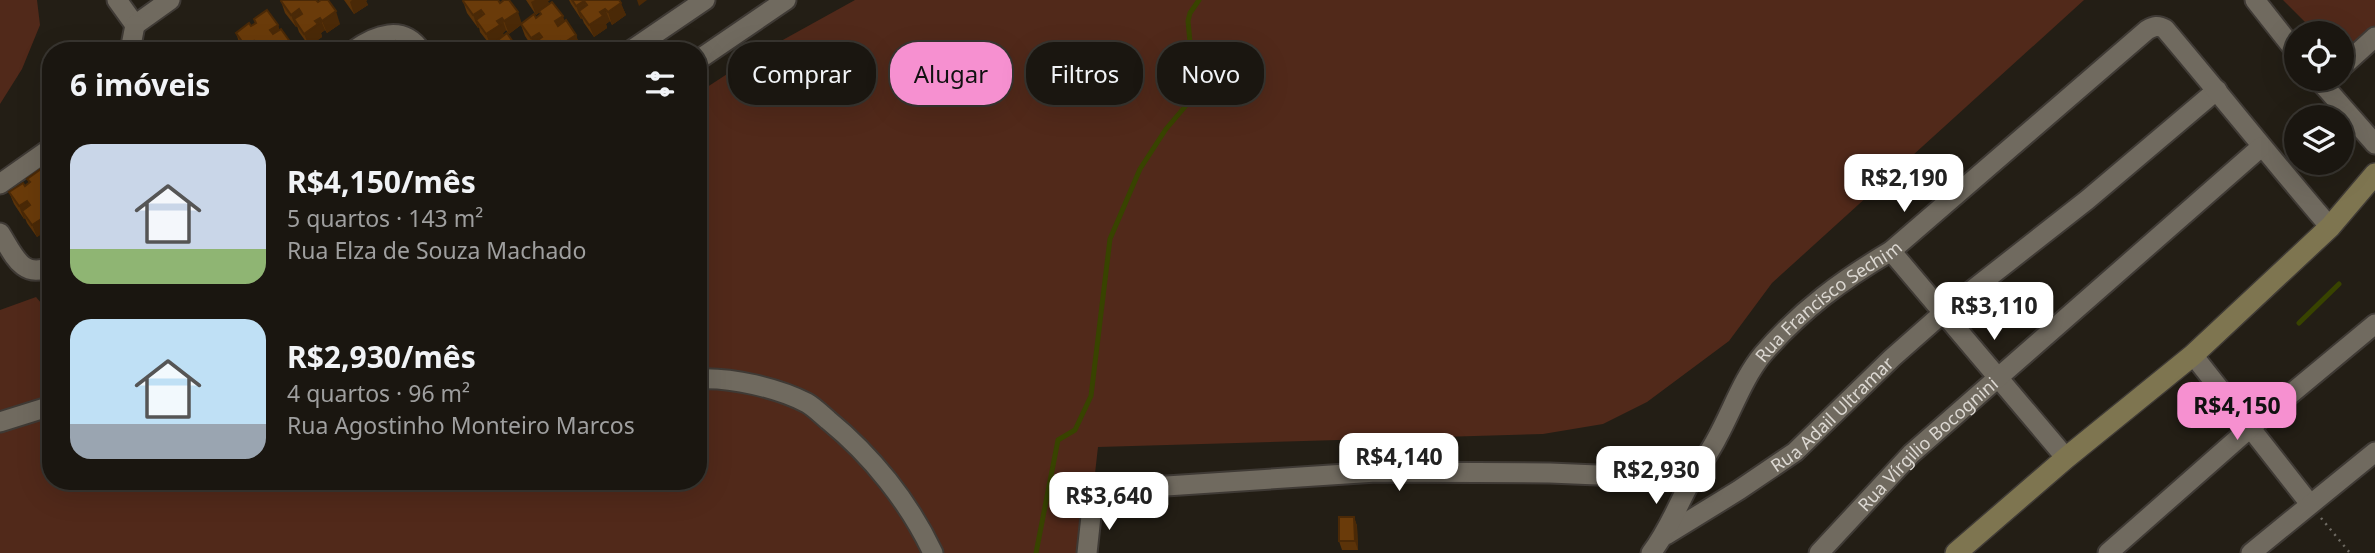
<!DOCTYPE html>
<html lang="pt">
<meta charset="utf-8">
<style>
body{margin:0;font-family:"Noto Sans",sans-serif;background:#231f19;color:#f1f3f6;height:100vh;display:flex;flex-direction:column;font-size:26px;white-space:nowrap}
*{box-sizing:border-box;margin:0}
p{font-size:23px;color:#9f9f9f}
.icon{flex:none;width:38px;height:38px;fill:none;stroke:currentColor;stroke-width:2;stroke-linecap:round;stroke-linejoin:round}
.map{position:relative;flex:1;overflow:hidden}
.panel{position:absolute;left:42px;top:42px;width:665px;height:448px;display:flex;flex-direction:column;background:#1a1610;border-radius:28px;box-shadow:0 7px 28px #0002,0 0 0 2px #383530}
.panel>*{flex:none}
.guide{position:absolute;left:728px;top:42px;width:665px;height:63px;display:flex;gap:14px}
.fabs{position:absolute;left:2284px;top:21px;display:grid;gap:14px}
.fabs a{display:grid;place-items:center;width:70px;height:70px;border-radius:50%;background:#1a1610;box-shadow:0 7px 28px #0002,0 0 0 2px #383530;font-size:35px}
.price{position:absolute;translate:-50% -60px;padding:0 16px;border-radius:14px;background:#fff;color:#222;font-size:23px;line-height:46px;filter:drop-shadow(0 2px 4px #0008)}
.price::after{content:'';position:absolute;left:50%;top:42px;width:21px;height:16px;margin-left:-10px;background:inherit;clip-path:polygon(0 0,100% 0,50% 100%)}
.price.selected{background:#f690d0;color:#111}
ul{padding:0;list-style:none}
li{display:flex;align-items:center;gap:21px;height:175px;padding:0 28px}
li span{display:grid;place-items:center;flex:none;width:196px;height:140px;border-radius:21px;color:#555}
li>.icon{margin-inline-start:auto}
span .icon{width:84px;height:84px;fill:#fffc;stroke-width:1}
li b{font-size:30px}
h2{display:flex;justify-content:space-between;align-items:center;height:84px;padding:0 28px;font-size:30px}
.pill{padding:0 24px;border-radius:28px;background:#1a1610;box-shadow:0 7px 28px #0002,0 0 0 2px #383530;font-size:24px;line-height:63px}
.pill.selected{background:#f690d0;color:#111}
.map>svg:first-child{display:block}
.green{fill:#51291a}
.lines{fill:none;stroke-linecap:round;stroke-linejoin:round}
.stream{stroke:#384300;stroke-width:5}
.street-casing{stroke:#3f3a35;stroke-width:23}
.secondary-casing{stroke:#3f3a35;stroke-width:24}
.path{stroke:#6e6a62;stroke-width:2.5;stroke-dasharray:2 5;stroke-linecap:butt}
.street{stroke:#706a5f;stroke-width:19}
.secondary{stroke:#7e7550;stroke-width:21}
.wall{fill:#5b3309}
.shaded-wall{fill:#4a2907}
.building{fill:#6a3b0a;stroke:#4a2907;stroke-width:2}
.labels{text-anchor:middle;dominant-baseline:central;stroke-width:5;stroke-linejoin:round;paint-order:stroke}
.street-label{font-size:18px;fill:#dcd8d2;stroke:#1a150d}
</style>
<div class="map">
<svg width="2375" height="553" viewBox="0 0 2375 553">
<rect width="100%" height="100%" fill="#231e15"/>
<!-- green -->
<path class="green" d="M 0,0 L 37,0 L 40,25 L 22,69 L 0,104 Z
M 855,0 L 2084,0 L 1772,283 L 1729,341 L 1647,402 L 1603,424 L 1543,434 L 1098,447 L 1086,553 L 0,553 L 0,310 L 36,297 L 47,310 L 51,307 L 51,481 L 698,481 L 698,93 L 761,52 Z
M 2283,0 L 2375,0 L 2375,28 L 2342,59 L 2342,33 L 2307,33 L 2310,27 Z"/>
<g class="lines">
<!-- stream -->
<path class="stream" d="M 2299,323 L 2339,284
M 1036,553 L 1058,440 L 1075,430 L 1091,396 L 1110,239 L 1140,169 L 1166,129 L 1195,95 L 1188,21 L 1190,13 L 1199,0"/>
<!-- street casing -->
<g class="street-casing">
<g id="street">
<path d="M 117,0 L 135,25"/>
<path d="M 2255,0 L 2296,52"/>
<path d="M 135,25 L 170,0"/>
<path d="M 130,51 L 135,25"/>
<path d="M 353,51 C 375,35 403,24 421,51"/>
<path d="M 630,51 L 705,0"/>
<path d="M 698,60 L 786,0"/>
<path d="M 2342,67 L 2375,37"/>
<path d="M 2318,79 L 2375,144"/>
<path d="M 0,184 L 51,148"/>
<path d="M 0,233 C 13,253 22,281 51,266"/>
<path d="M 1891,251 L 2066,458"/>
<path d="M 2193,355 L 2310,504"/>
<path d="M 698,379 C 731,377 778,388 807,403 C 814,407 821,414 828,420 C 871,455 909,502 933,553"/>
<path d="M 0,422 L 51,406"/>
<path id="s1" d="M 1666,535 L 1739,490 L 1795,452 L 1892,358 L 1943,313 L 2087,200 L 2217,90"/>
<path d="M 1087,553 L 1092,507 L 1098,493 L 1106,490 L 1376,472 L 1550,473 L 1692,479"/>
<path id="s2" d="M 1651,553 C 1669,530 1678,504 1692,479 C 1700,465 1710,452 1717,438 C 1732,411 1743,378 1763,354 C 1801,310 1842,280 1891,251 L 2147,30 C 2154,26 2158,25 2165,29 C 2221,95 2274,162 2330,227"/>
<path id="s3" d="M 1819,553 L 1911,454 L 2261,147"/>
<path d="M 2108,553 L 2251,427 L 2375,324"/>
<path d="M 2251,553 L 2375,452"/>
</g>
</g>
<!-- secondary casing -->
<g class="secondary-casing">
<path id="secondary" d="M 1956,553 L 2066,458 L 2193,355 L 2330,227 L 2375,174"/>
</g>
<!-- path -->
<path class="path" d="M 2321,518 L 2350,553"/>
<!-- street -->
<use href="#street" class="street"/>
<!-- secondary -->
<use href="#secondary" class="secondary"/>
</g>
<!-- wall -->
<path class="wall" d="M 344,0 L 367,0 L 366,1 L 368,5 L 354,14 Z
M 526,0 L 550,0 L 548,1 L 549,4 L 576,35 L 580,47 L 575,51 L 537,51 L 537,50 L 535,51 L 525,36 L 521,25 L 509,34 L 506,30 L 503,33 L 504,36 L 517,48 L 518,51 L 482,51 L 491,50 L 495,46 L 494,44 L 491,46 L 480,32 L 479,27 L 478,28 L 467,13 L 463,1 L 522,23 L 536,18 L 541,15 L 540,12 L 536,15 Z
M 569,0 L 619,0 L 626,15 L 612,25 L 610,21 L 606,24 L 607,28 L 594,37 L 584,23 L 582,18 L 581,19 L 571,4 Z
M 281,1 L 340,24 L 327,33 L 325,30 L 321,33 L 322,37 L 309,46 L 299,32 L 297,26 L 296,27 L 285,13 Z
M 254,19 L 278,25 L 279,30 L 291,43 L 293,51 L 244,51 L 240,45 L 236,33 L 251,26 L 255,23 Z
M 27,179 L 51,184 L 51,223 L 49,224 L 50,228 L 37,237 L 27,223 L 25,218 L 24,219 L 14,204 L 9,192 L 25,186 L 29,183 Z
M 1354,517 L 1357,526 L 1358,550 L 1342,550 L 1339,541 Z"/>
<!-- shaded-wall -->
<path class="shaded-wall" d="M 352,0 L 367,0 L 366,1 L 368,5 L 354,14 L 350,2 Z
M 535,0 L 550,0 L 548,1 L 549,5 L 536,15 L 531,2 Z
M 637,0 L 647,0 L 639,6 Z
M 584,1 L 589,13 L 579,11 L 582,18 L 581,19 L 576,6 Z
M 621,3 L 626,15 L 612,25 L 608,12 Z
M 299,9 L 304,22 L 294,19 L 297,26 L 296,27 L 291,15 Z
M 605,9 L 610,21 L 606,24 L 607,28 L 594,37 L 589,25 L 600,12 Z
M 481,10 L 485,22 L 476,20 L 479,27 L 478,28 L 473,15 Z
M 336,11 L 340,24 L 327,33 L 322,21 Z
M 518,12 L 522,24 L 509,34 L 504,21 Z
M 563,16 L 567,28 L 559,34 L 555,21 Z
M 320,18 L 325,30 L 321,33 L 322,37 L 309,46 L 304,34 L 315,21 Z
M 502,18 L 506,30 L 503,33 L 504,37 L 491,46 L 486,34 L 497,21 Z
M 278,25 L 282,37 L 274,43 L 270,30 Z
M 539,33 L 543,45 L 534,43 L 537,50 L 535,51 L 531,38 Z
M 576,35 L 580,47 L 575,51 L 565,51 L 562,44 Z
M 254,41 L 257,51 L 247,51 L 246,47 Z
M 560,41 L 564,51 L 553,51 L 555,44 Z
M 291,43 L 293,51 L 280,51 Z
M 51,184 L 51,200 L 43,190 Z
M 27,201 L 32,213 L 22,211 L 25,218 L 24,219 L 19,206 Z
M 48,209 L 51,215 L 51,223 L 49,224 L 50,228 L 37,237 L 32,225 L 43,212 Z
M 1354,517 L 1357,526 L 1358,550 L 1355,541 Z"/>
<!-- building -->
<path class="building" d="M 282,0 L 316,0 L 318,2 L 321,0 L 328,0 L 336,11 L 322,21 L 320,18 L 315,21 L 318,24 L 304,34 L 294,19 L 302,14 L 299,9 L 291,15 L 281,1 Z
M 464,0 L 498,0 L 500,3 L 504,0 L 509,0 L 518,12 L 504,21 L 502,18 L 497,21 L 500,25 L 486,34 L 476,20 L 484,14 L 481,10 L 473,15 L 463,1 Z
M 572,0 L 619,0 L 621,3 L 608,12 L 605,9 L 600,12 L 603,16 L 589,25 L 579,11 L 587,5 L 584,1 L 576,6 Z
M 552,2 L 563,16 L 555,21 L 558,26 L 566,20 L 576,35 L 562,44 L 560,41 L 555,44 L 558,48 L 553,51 L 540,51 L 534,43 L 542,37 L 539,33 L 531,38 L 521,24 L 534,14 L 536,18 L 541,14 L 539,11 Z
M 267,10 L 278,25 L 270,30 L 273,34 L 281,29 L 291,43 L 280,51 L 276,51 L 275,49 L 273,51 L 249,51 L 257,46 L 254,41 L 246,47 L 236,33 L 249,23 L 251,26 L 256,23 L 254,19 Z
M 507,33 L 517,48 L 513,51 L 482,51 L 489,46 L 491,50 L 496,46 L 494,43 Z
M 395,41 L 402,51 L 382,51 L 381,50 Z
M 222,42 L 228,51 L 210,51 Z
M 41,169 L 51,184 L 43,190 L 46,194 L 51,191 L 51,212 L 48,209 L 43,212 L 46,216 L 32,225 L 22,211 L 30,205 L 27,201 L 19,206 L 9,192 L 23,183 L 25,186 L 30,182 L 27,179 Z
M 1339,517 L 1354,517 L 1355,541 L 1339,541 Z"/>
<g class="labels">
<!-- street labels -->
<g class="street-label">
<text stroke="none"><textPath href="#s2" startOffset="313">Rua Francisco Sechim</textPath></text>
<text stroke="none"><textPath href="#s1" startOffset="206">Rua Adail Ultramar</textPath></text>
<text stroke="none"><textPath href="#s3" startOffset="154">Rua Vírgilio Bocognini</textPath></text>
</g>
</g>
</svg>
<div class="fabs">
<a><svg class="icon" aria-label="locate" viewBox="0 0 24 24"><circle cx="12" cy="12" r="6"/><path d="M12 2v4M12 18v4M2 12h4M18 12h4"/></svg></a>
<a><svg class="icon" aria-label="layers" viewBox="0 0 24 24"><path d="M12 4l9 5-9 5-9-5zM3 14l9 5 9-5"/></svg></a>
</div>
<b class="price" style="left:1904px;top:214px">R$2,190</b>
<b class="price" style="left:1994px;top:342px">R$3,110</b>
<b class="price selected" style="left:2237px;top:442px">R$4,150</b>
<b class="price" style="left:1399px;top:493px">R$4,140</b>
<b class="price" style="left:1656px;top:506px">R$2,930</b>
<b class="price" style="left:1109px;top:532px">R$3,640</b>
<div class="guide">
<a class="pill">Comprar</a>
<a class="pill selected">Alugar</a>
<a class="pill">Filtros</a>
<a class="pill">Novo</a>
</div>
<section class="panel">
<h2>6 imóveis<svg class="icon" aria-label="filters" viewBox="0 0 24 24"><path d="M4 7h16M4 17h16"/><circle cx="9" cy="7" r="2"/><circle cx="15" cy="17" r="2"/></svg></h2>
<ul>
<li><span style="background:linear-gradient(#c9d6e8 75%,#8fb573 0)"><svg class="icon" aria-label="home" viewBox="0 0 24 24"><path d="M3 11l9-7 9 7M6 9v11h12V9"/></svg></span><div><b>R$4,150/mês</b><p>5 quartos · 143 m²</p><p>Rua Elza de Souza Machado</p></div></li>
<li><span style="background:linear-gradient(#bfe0f5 75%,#9aa5b1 0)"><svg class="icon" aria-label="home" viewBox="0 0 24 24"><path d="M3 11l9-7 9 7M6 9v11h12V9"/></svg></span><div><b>R$2,930/mês</b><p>4 quartos · 96 m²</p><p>Rua Agostinho Monteiro Marcos</p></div></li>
</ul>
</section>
</div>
